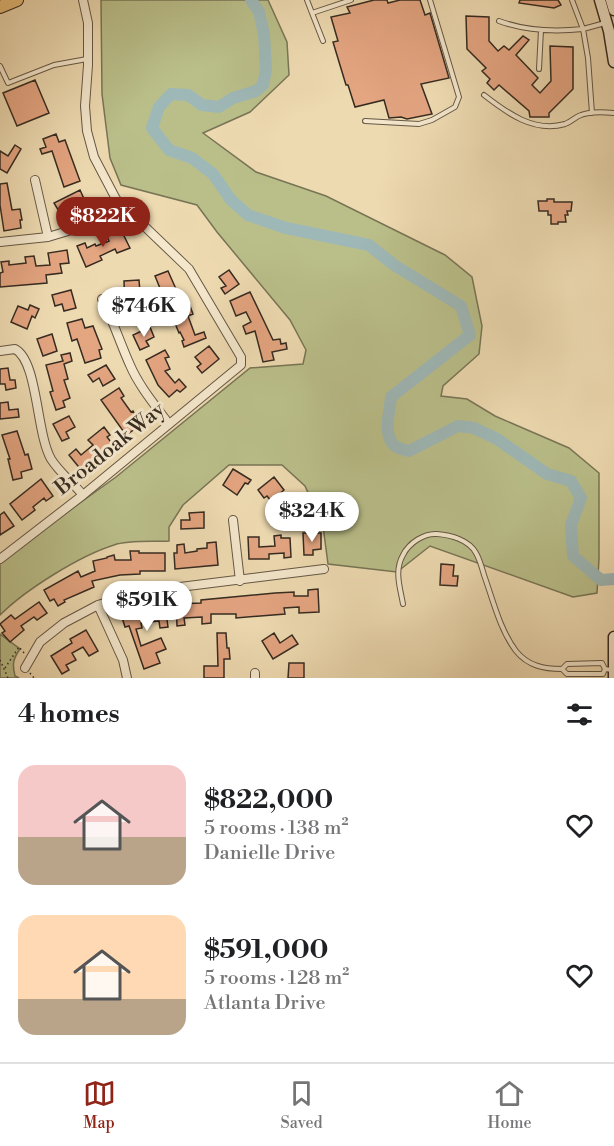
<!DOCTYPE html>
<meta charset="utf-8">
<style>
body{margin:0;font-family:"Libre Bodoni",serif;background:#f6f6f6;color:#202124;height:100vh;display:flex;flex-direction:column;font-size:22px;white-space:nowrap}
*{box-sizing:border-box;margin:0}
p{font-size:20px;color:#757577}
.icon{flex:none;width:33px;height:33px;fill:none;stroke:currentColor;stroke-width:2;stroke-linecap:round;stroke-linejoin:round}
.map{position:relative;height:678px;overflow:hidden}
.details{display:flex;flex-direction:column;background:#fff;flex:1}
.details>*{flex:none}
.price{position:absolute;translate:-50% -51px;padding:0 14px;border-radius:21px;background:#fff;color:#222;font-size:20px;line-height:39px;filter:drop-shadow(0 2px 3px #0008)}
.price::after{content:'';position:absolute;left:50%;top:36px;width:18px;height:14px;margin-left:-9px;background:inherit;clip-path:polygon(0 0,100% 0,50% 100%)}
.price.on{background:#8f2418;color:#fff}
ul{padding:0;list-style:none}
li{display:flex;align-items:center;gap:18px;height:150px;padding:0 18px}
li span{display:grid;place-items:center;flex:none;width:168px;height:120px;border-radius:18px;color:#555}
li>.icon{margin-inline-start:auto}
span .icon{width:72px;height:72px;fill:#fffc;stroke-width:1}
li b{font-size:26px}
h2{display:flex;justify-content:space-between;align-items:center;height:72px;padding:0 18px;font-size:26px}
.tab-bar{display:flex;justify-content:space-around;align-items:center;height:84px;border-top:2px solid #e0e0e0;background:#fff;font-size:16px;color:#757577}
.tab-bar a{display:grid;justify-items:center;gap:3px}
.tab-bar .on{color:#8f2418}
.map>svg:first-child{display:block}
.green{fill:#babf8a;stroke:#787556;stroke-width:1.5}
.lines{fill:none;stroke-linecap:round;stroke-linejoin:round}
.river{stroke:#9eb8b7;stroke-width:12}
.building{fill:#e4a581;stroke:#362b21;stroke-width:1.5}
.service-casing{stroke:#645745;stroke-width:6}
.minor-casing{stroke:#645745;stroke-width:10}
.secondary-casing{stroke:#362b21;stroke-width:13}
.primary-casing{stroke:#362b21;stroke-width:14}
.path{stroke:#362b21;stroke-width:1.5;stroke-dasharray:1.5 3;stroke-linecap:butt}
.service{stroke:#f4e7cc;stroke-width:4}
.minor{stroke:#f4e7cc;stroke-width:8}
.secondary{stroke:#f4e7cc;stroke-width:10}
.primary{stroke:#e7bd78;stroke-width:12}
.labels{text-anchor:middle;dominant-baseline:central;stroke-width:6;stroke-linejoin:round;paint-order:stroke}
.street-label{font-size:21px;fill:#362b21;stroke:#f4e7cc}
</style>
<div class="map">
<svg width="614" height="678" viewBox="0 0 614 678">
<rect width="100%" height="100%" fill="#eedab1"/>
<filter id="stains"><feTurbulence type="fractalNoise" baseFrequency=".00333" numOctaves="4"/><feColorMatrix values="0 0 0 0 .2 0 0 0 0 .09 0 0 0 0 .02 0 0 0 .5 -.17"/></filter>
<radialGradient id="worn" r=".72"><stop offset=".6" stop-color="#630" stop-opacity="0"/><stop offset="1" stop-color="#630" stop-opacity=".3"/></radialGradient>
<!-- green -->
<path class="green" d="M 101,0 L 268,0 L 287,42 L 289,75 L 250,112 L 203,133 L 256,172 L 326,196 L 445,255 L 472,277 L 482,326 L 479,354 L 443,386 L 441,396 L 467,399 L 495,416 L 569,448 L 599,473 L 599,559 L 597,593 L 573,597 L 430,546 L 397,572 L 328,564 L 323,526 L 305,486 L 282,465 L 229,465 L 183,505 L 169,527 L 169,541 C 153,542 128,540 114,545 C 79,556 25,590 0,615 L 0,560 L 116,477 L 250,368 L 303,364 L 306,350 L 290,320 L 217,232 L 197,205 L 121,185 L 110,158 L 102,94 Z
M 0,634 L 20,649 C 13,659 12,664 15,676 L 19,678 L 0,678 Z"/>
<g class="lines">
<!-- river -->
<path class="river" d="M 251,0 L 259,12 L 264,34 L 266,70 L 263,85 L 256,91 L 233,98 L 219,107 L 202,105 L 188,95 L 171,94 L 159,107 L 152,128 L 169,150 L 192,158 L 213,174 L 231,200 L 248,215 L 286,228 L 369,245 L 394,265 L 461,306 L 470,335 L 391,397 C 390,412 382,435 395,446 C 398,448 405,450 409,451 L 458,426 L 474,428 L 497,439 L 547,474 L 571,481 L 581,498 L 571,525 L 573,556 L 601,580 L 614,579"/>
</g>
<!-- building -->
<path class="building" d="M 374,0 L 387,0 L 388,3 L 400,0 L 420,0 L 425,15 L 430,13 L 449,78 L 421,84 L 432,114 L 407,119 L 401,117 L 389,118 L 384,100 L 355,107 L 348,85 L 346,85 L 333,42 L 338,41 L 331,17 L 350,13 L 347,7 Z
M 520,0 L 558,0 L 561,5 L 554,8 L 519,3 Z
M 466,16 L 489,17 L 489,41 L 498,51 L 504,46 L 509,50 L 523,36 L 529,40 L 516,55 L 538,78 L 532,85 L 540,93 L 551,81 L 550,46 L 573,47 L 573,89 L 549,113 L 549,117 L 530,117 L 529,111 L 499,85 L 494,90 L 487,83 L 490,79 L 482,71 L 486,68 L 467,49 Z
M 35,80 L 49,113 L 17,126 L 3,93 Z
M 56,134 L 59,142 L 65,140 L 80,181 L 64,187 L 52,151 L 42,154 L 40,149 L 46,147 L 43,139 Z
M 15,145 L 21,149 L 7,173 L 0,169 L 0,151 L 8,156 Z
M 7,183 L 12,210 L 20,209 L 22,220 L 20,220 L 21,228 L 4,231 L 0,205 L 0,184 Z
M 80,190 L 85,201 L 79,204 L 82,209 L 66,217 L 65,213 L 60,213 L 54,203 Z
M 547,199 L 554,199 L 554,202 L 572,202 L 571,211 L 567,211 L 568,215 L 565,215 L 566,222 L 558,222 L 558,224 L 551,224 L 551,215 L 548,215 L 548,211 L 539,211 L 538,201 L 547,201 Z
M 111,228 L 115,235 L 122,232 L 130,248 L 117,253 L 115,249 L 100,256 L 102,260 L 86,267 L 77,246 L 85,243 L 87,248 L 95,244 L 96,246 L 109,241 L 105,232 Z
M 67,250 L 69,263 L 60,264 L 62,273 L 46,275 L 47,283 L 0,287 L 0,273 L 3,272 L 1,262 L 9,261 L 9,265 L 26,263 L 25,257 L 34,256 L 36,266 L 50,265 L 48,253 Z
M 229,270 L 239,284 L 225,294 L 221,288 L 226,286 L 219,277 Z
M 168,271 L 176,289 L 171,291 L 175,302 L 187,298 L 193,314 L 188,316 L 195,335 L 204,332 L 206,338 L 184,347 L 182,341 L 184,340 L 180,332 L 179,333 L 174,321 L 171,322 L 169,315 L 174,314 L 167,297 L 164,298 L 155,276 Z
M 139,280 L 140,292 L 133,292 L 134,306 L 142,304 L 145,311 L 149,310 L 151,319 L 129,325 L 125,311 L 124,281 Z
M 71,290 L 76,308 L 64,311 L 62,304 L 55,306 L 52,295 Z
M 250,292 L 273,340 L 280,339 L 281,344 L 286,343 L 287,349 L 272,352 L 274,360 L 263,362 L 255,331 L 246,334 L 243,326 L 251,322 L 246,312 L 236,316 L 230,301 Z
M 30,305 L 39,309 L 35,318 L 32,316 L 27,329 L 11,322 L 18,306 L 28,310 Z
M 82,319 L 85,328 L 93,326 L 102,349 L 99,350 L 101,358 L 85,363 L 77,339 L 72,341 L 67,323 Z
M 150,327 L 154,337 L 146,341 L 149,346 L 140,350 L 133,335 Z
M 52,334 L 57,351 L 43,356 L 37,339 Z
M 209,346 L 219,359 L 202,373 L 197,367 L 201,364 L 195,357 Z
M 165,350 L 169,357 L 165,358 L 170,369 L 165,371 L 175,383 L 179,379 L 186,387 L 180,392 L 177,390 L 169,397 L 158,385 L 146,360 Z
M 70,353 L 72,361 L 64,364 L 68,379 L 64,380 L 70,398 L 63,401 L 65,407 L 56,410 L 50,392 L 53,391 L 46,365 L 63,361 L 61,355 Z
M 106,365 L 115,379 L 103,386 L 99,378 L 93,382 L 88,375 Z
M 8,368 L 10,380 L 15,380 L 16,388 L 6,390 L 5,384 L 0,384 L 0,369 Z
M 119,388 L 124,396 L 121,398 L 131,412 L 133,411 L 141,425 L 126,435 L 101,400 Z
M 8,402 L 9,410 L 18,409 L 19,417 L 0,419 L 0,403 Z
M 69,416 L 75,427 L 66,432 L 69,438 L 62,441 L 53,424 Z
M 104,427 L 110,435 L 107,437 L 114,446 L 108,451 L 105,448 L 93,458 L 95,461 L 82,471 L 69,455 L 76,449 L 81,455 L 93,445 L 88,440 Z
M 17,431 L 25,455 L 28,454 L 32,469 L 21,472 L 22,478 L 13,480 L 8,459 L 10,459 L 2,435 Z
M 233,469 L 251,480 L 248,484 L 245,483 L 237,495 L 223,485 Z
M 274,477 L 284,490 L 271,501 L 267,496 L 264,498 L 258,490 Z
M 41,479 L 53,496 L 46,501 L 44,498 L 33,507 L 35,510 L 22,520 L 10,504 Z
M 295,501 L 299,518 L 280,522 L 277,505 Z
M 4,512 L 14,526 L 0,535 L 0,515 Z
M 204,512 L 204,528 L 181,529 L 181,520 L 190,520 L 189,513 Z
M 303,533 L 321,533 L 321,549 L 313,550 L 313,555 L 304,555 Z
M 281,535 L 281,538 L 290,538 L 291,557 L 284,558 L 284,553 L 269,554 L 269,559 L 249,559 L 248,537 L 259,537 L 259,547 L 275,546 L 274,536 Z
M 216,542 L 218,565 L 175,569 L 174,553 L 177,553 L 177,545 L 184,544 L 185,553 L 197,551 L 197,549 L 207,548 L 207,543 Z
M 130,551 L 139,551 L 139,553 L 165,553 L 165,571 L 140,571 L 140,574 L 120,575 L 92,581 L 94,587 L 64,600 L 65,602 L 58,606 L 54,599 L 50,601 L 44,590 L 78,571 L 81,577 L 95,571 L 93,561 L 107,558 L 107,557 L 114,555 L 115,560 L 131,560 Z
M 441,564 L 454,565 L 453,576 L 458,576 L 457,586 L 440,585 Z
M 318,589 L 319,612 L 299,613 L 299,607 L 284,608 L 285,614 L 236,618 L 236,614 L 211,614 L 211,623 L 202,624 L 202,617 L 184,618 L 185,625 L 177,626 L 176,604 L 201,603 L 201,600 L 275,593 L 294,592 L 294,596 L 308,596 L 308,590 Z
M 39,602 L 47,613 L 37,620 L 34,617 L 21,626 L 24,630 L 10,642 L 2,633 L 5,631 L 0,624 L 11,615 L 15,619 Z
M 165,605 L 168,627 L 160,628 L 159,621 L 141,623 L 142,628 L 136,629 L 141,646 L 161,638 L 166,649 L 156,653 L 160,663 L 144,669 L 129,626 L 125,627 L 121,614 L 138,609 Z
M 86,630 L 98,651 L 89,656 L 83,647 L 72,653 L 76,660 L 66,665 L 69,670 L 62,674 L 51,656 L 72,643 L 70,639 Z
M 217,633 L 226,633 L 227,648 L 229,648 L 230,659 L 224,659 L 224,678 L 204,678 L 204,666 L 218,666 Z
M 274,633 L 280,643 L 292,635 L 298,644 L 273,659 L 262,641 Z
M 289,663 L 304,663 L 304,678 L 288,678 Z"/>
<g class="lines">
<!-- service casing -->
<g class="service-casing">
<path id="service" d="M 307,0 L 312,13 L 351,0
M 572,0 L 583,29 L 605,23
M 312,13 L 323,41
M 499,21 C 526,31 554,32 583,29 L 588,58 L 592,113
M 0,66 L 8,83 L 54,65 L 87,59
M 539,69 L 541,30
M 484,95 C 507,113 534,133 565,124 C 571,122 575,117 581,115 C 591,111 604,112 614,113
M 365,121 L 419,124 L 432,120 L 455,107 L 459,97 L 430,0
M 403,604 C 400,587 394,571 403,555 C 409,543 424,533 437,534 C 451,535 469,540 476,553 C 480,560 482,568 484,575 C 493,600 500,630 516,651 C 528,666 544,669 562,669
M 605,669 L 603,674 L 567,674 L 562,669 L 567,664 L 602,663 L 605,669 L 612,670"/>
</g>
<!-- minor casing -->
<g class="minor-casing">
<path id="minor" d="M 35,180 L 48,237
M 0,242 L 48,237 L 78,228 L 116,199
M 102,299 C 113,320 120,343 130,365 C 139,386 155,405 169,424
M 0,351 L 15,349 C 38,361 36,433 51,459 C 59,472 73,483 83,495
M 233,520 L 240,581
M 0,559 L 83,495 L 241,365 L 241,357 L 189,269 L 116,199 L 94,157 L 87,131 L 85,106 L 88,65 L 88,23 L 83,0
M 98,605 L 123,660 L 127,678
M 25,668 L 40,642 L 64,623 L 98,605 L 140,592 L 324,569
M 255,678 L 255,673"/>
</g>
<!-- secondary casing -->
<g class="secondary-casing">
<path id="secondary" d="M 600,0 L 609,31 L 614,62
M 611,0 L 614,10
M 614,678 L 614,637"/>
</g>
<!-- primary casing -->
<g class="primary-casing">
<path id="primary" d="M 0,7 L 17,0"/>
</g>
<!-- path -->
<path class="path" d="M 0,660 L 8,678
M 5,668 L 19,647 L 25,654
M 30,673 L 34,678"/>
<!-- service -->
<use href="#service" class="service"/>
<!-- minor -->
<use href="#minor" class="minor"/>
<!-- secondary -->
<use href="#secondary" class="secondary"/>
<!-- primary -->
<use href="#primary" class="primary"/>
</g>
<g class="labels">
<!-- street labels -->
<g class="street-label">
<text transform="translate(110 449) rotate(-39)">Broadoak Way</text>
</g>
</g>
<rect width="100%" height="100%" filter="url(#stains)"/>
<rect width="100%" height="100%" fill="url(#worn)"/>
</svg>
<b class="price on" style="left:103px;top:248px">$822K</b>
<b class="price" style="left:144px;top:338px">$746K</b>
<b class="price" style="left:312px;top:543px">$324K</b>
<b class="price" style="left:147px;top:632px">$591K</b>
</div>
<section class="details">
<h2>4 homes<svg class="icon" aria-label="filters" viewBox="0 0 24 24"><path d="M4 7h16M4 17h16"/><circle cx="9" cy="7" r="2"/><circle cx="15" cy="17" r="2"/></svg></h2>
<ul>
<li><span style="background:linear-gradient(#f6c9c9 60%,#b9a48a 0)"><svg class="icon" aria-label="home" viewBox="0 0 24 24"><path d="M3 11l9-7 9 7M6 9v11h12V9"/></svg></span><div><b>$822,000</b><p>5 rooms · 138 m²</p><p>Danielle Drive</p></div><svg class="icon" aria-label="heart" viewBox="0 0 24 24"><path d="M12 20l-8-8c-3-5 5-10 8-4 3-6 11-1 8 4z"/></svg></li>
<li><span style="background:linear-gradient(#ffd9b3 70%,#b9a48a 0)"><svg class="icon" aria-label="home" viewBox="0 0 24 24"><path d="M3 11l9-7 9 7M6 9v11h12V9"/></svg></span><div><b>$591,000</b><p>5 rooms · 128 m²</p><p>Atlanta Drive</p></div><svg class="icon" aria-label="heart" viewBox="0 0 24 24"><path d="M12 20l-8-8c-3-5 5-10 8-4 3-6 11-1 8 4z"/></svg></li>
</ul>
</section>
<nav class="tab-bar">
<a class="on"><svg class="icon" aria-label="map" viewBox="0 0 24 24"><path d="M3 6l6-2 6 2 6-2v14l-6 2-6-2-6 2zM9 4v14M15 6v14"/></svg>Map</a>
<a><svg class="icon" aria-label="saved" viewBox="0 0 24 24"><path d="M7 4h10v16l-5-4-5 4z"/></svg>Saved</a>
<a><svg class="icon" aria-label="home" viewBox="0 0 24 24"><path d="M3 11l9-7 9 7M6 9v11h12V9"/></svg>Home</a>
</nav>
